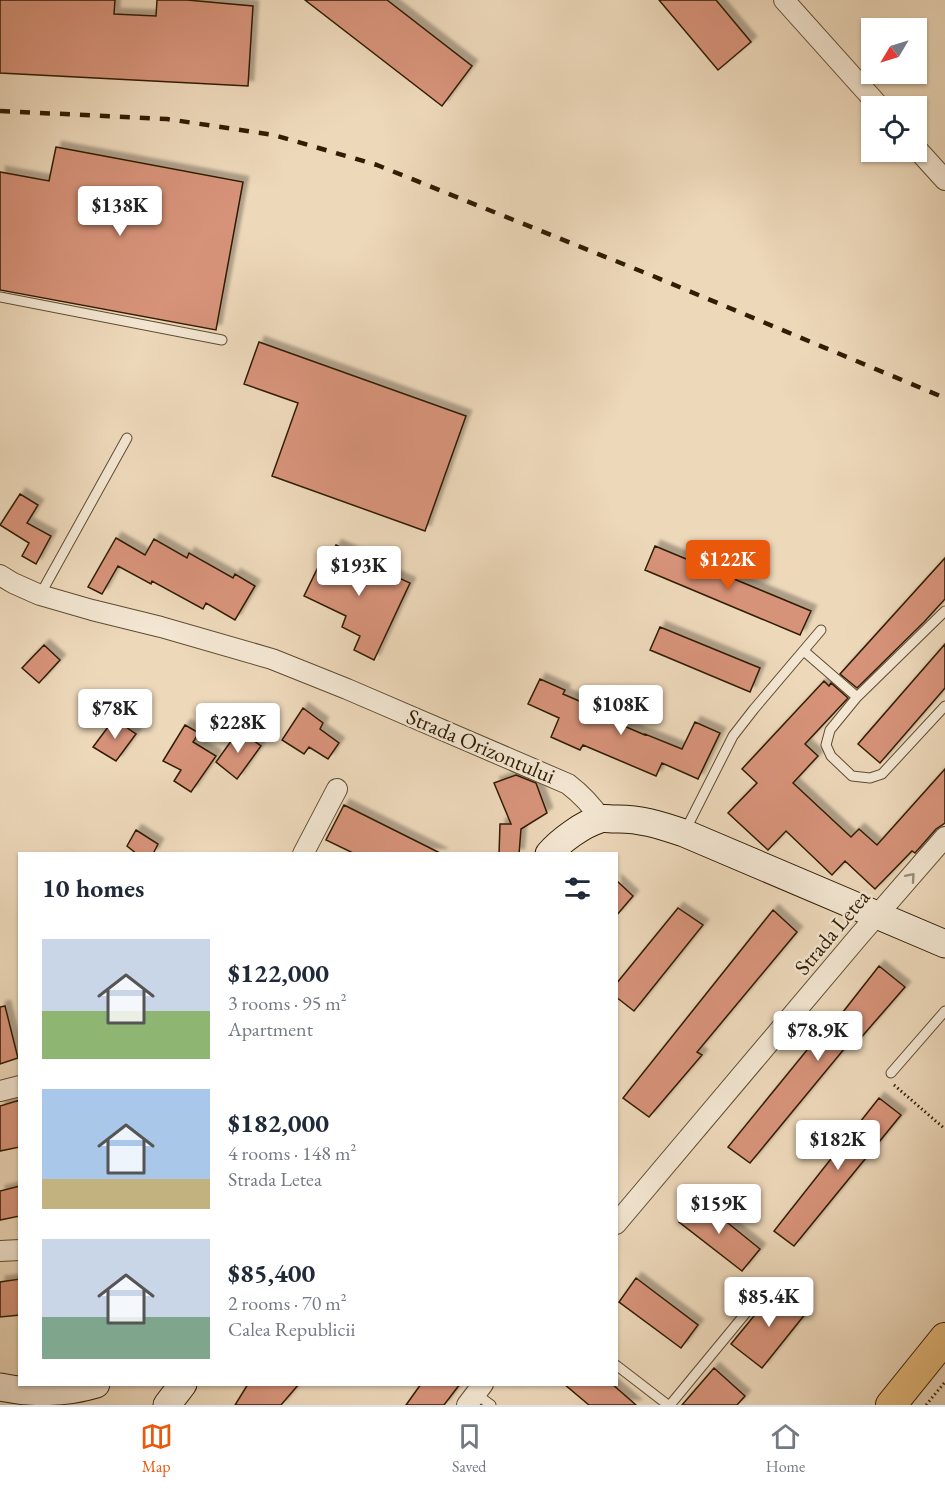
<!DOCTYPE html>
<meta charset="utf-8">
<style>
body{margin:0;font-family:"EB Garamond",serif;background:#f6f6f7;color:#1f2937;height:100vh;display:flex;flex-direction:column;font-size:22px;white-space:nowrap}
*{box-sizing:border-box;margin:0}
p{font-size:20px;color:#747a83}
.icon{flex:none;width:33px;height:33px;fill:none;stroke:currentColor;stroke-width:2;stroke-linecap:round;stroke-linejoin:round}
.map{position:relative;flex:1;overflow:hidden}
.sheet{position:absolute;left:18px;top:852px;width:600px;height:534px;display:flex;flex-direction:column;background:#fff;border-radius:0px;box-shadow:0 2px 4px #0004}
.sheet>*{flex:none}
.needle{width:39px;rotate:232deg}
.tools{position:absolute;left:861px;top:18px;display:grid;gap:12px}
.tools a{display:grid;place-items:center;width:66px;height:66px;border-radius:0px;background:#fff;box-shadow:0 2px 4px #0004;font-size:30px}
.price{position:absolute;translate:-50% -51px;padding:0 14px;border-radius:6px;background:#fff;color:#222;font-size:20px;line-height:39px;filter:drop-shadow(0 2px 3px #0008)}
.price::after{content:'';position:absolute;left:50%;top:36px;width:18px;height:14px;margin-left:-9px;background:inherit;clip-path:polygon(0 0,100% 0,50% 100%)}
.price.selected{background:#ea580c;color:#fff}
ul{padding:0;list-style:none}
li{display:flex;align-items:center;gap:18px;height:150px;padding:0 24px}
li span{display:grid;place-items:center;flex:none;width:168px;height:120px;border-radius:0px;color:#555}
li>.icon{margin-inline-start:auto}
span .icon{width:72px;height:72px;fill:#fffc;stroke-width:1}
li b{font-size:26px}
h2{display:flex;justify-content:space-between;align-items:center;height:72px;padding:0 24px;font-size:26px}
.tab-bar{display:flex;justify-content:space-around;align-items:center;height:84px;border-top:2px solid #e0e1e3;background:#fff;font-size:16px;color:#747a83}
.tab-bar a{display:grid;justify-items:center;gap:3px}
.tab-bar .selected{color:#ea580c}
.map>svg:first-child{display:block}
.building{fill:#d7937a;stroke:#301d04;stroke-width:1.5;filter:url(#shadow)}
.lines{fill:none;stroke-linecap:round;stroke-linejoin:round}
.lane-casing{stroke:#5f4c32;stroke-width:11}
.street-casing{stroke:#5f4c32;stroke-width:22}
.secondary-casing{stroke:#301d04;stroke-width:29}
.primary-casing{stroke:#301d04;stroke-width:32}
.path{stroke:#301d04;stroke-width:3;stroke-dasharray:1.5 3;stroke-linecap:butt}
.lane{stroke:#f3e6d2;stroke-width:9}
.street{stroke:#f3e6d2;stroke-width:20}
.secondary{stroke:#f3e6d2;stroke-width:27}
.primary{stroke:#e6bc7d;stroke-width:30}
.rail{stroke:#301d04;stroke-width:4.5;stroke-dasharray:10 10;stroke-linecap:butt}
.oneway{stroke:#9b8c75}
.labels{text-anchor:middle;dominant-baseline:central;stroke-width:5;stroke-linejoin:round;paint-order:stroke}
.street-label{font-size:22px;fill:#301d04;stroke:#f3e6d2}
</style>
<div class="map">
<svg width="945" height="1405" viewBox="0 0 945 1405">
<defs>
<filter id="shadow"><feDropShadow dx="5.5" dy="-5.5" stdDeviation="1.5" flood-color="#0004"/></filter>
</defs>
<rect width="100%" height="100%" fill="#edd8ba"/>
<filter id="stains"><feTurbulence type="fractalNoise" baseFrequency=".00333" numOctaves="4"/><feColorMatrix values="0 0 0 0 .2 0 0 0 0 .09 0 0 0 0 .02 0 0 0 .5 -.17"/></filter>
<radialGradient id="worn" r=".72"><stop offset=".6" stop-color="#630" stop-opacity="0"/><stop offset="1" stop-color="#630" stop-opacity=".3"/></radialGradient>
<!-- building -->
<path class="building" d="M 0,0 L 115,0 L 114,14 L 156,16 L 157,0 L 187,0 L 253,6 L 248,86 L 0,73 Z
M 305,0 L 387,0 L 472,66 L 442,106 Z
M 659,0 L 716,0 L 751,42 L 718,70 Z
M 56,147 L 243,182 L 216,330 L 0,290 L 0,172 L 49,181 Z
M 259,342 L 466,416 L 425,531 L 272,476 L 298,403 L 244,384 Z
M 20,494 L 38,505 L 27,523 L 51,536 L 36,564 L 22,556 L 29,543 L 0,525 Z
M 116,538 L 145,555 L 154,539 L 187,558 L 189,553 L 233,578 L 235,574 L 255,586 L 235,620 L 206,603 L 203,609 L 152,581 L 151,584 L 118,566 L 102,594 L 88,587 Z
M 336,545 L 357,555 L 356,558 L 410,583 L 374,660 L 354,650 L 360,636 L 342,627 L 346,616 L 304,596 L 323,557 L 329,560 Z
M 655,546 L 811,611 L 800,635 L 645,570 Z
M 945,558 L 945,599 L 924,622 L 857,688 L 840,674 Z
M 660,627 L 760,668 L 750,692 L 650,650 Z
M 945,644 L 945,688 L 880,763 L 858,744 Z
M 44,645 L 60,660 L 39,683 L 22,668 Z
M 540,679 L 565,690 L 563,694 L 598,709 L 596,714 L 645,735 L 645,734 L 682,749 L 695,722 L 720,733 L 698,779 L 662,763 L 656,776 L 583,745 L 580,750 L 551,737 L 559,718 L 528,704 Z
M 824,681 L 829,686 L 831,683 L 848,698 L 805,744 L 818,756 L 793,783 L 851,837 L 859,829 L 877,845 L 945,769 L 945,823 L 936,829 L 915,853 L 912,851 L 875,889 L 845,861 L 832,875 L 786,831 L 768,850 L 728,813 L 757,783 L 742,769 Z
M 303,708 L 323,723 L 320,729 L 339,743 L 328,759 L 309,747 L 304,754 L 282,740 Z
M 114,719 L 136,734 L 116,761 L 93,747 Z
M 185,725 L 199,733 L 193,742 L 216,756 L 191,792 L 174,781 L 181,770 L 163,761 Z
M 239,730 L 261,746 L 237,779 L 216,762 Z
M 516,775 L 536,783 L 547,813 L 521,829 L 519,854 L 499,854 L 500,824 L 511,824 L 494,783 Z
M 344,805 L 442,854 L 355,854 L 326,840 Z
M 136,830 L 158,844 L 153,854 L 137,854 L 127,846 Z
M 616,880 L 633,896 L 616,916 Z
M 678,908 L 703,925 L 634,1011 L 616,997 L 616,984 Z
M 773,910 L 797,932 L 697,1052 L 702,1055 L 649,1117 L 623,1098 Z
M 879,966 L 905,987 L 852,1048 L 849,1043 L 750,1163 L 728,1147 L 829,1023 L 832,1026 Z
M 5,1006 L 18,1058 L 0,1064 L 0,1007 Z
M 879,1098 L 901,1115 L 794,1246 L 774,1231 Z
M 20,1100 L 20,1147 L 0,1151 L 0,1106 Z
M 20,1186 L 20,1216 L 0,1220 L 0,1191 Z
M 697,1198 L 760,1249 L 742,1271 L 679,1222 Z
M 636,1278 L 698,1325 L 681,1348 L 619,1302 Z
M 20,1279 L 20,1315 L 0,1317 L 0,1282 Z
M 777,1288 L 806,1313 L 762,1368 L 731,1344 Z
M 714,1368 L 745,1396 L 737,1405 L 682,1405 Z
M 248,1384 L 299,1384 L 281,1405 L 235,1405 Z
M 421,1384 L 460,1384 L 444,1405 L 406,1405 Z
M 564,1384 L 612,1384 L 636,1405 L 589,1405 Z"/>
<g class="lines">
<!-- lane casing -->
<g class="lane-casing">
<path id="lane" d="M 0,297 L 222,340
M 40,595 L 127,438
M 945,611 L 857,697 L 830,730 L 826,745 L 831,756 L 852,776 L 870,778 L 882,774 L 945,706
M 804,651 L 857,697
M 685,831 L 733,736 L 754,709 L 821,630
M 891,1073 L 945,1011
M 616,1365 L 668,1405
M 476,1394 L 491,1405
M 670,1405 L 764,1291"/>
</g>
<!-- street casing -->
<g class="street-casing">
<path id="street" d="M 784,0 L 879,106
M 916,148 L 945,180
M 0,575 L 13,583 L 40,595 L 92,610 L 161,627 L 272,659 L 347,689 L 568,784 C 581,794 591,804 601,819
M 303,854 L 337,789
M 0,1091 L 20,1086
M 616,1224 L 859,936 L 945,837
M 0,1251 L 20,1250
M 467,1405 L 483,1384"/>
</g>
<!-- secondary casing -->
<g class="secondary-casing">
<path id="secondary" d="M 549,854 C 560,841 583,824 600,819 C 604,818 610,819 614,819 C 639,818 660,825 684,833 L 945,944
M 0,1387 C 31,1394 66,1393 96,1384
M 167,1405 L 183,1384"/>
</g>
<!-- primary casing -->
<g class="primary-casing">
<path id="primary" d="M 891,1405 L 945,1338"/>
</g>
<!-- path -->
<path class="path" d="M 894,1085 L 945,1129
M 926,1405 L 945,1382"/>
<!-- lane -->
<use href="#lane" class="lane"/>
<!-- street -->
<use href="#street" class="street"/>
<!-- secondary -->
<use href="#secondary" class="secondary"/>
<!-- primary -->
<use href="#primary" class="primary"/>
<!-- rail -->
<path class="rail" d="M 0,111 L 167,119 L 274,135 L 377,165 L 653,276 L 945,398"/>
</g>
<!-- one-way arrows -->
<defs><path id="oneway-chevron" d="M-2-3.5L2.5 0L-2 3.5" fill="none" stroke-width="1.6" stroke-linecap="round" stroke-linejoin="round" transform="scale(1.5)"/></defs>
<use class="oneway" href="#oneway-chevron" transform="translate(911 877) rotate(-49)"/>
<g class="labels">
<!-- street labels -->
<g class="street-label">
<text transform="translate(481 746) rotate(23)">Strada Orizontului</text>
<text transform="translate(832 932) rotate(-50)">Strada Letea</text>
</g>
</g>
<rect width="100%" height="100%" filter="url(#stains)"/>
<rect width="100%" height="100%" fill="url(#worn)"/>
</svg>
<div class="tools">
<a><svg class="needle" viewBox="-14 -14 28 28"><path d="M0-13l5 13h-10z" fill="#e53935"/><path d="M0 13l5-13h-10z" fill="#747a83"/></svg></a>
<a><svg class="icon" aria-label="locate" viewBox="0 0 24 24"><circle cx="12" cy="12" r="6"/><path d="M12 2v4M12 18v4M2 12h4M18 12h4"/></svg></a>
</div>
<b class="price" style="left:120px;top:237px">$138K</b>
<b class="price selected" style="left:728px;top:591px">$122K</b>
<b class="price" style="left:359px;top:597px">$193K</b>
<b class="price" style="left:621px;top:736px">$108K</b>
<b class="price" style="left:115px;top:740px">$78K</b>
<b class="price" style="left:238px;top:754px">$228K</b>
<b class="price" style="left:818px;top:1062px">$78.9K</b>
<b class="price" style="left:838px;top:1171px">$182K</b>
<b class="price" style="left:719px;top:1235px">$159K</b>
<b class="price" style="left:769px;top:1328px">$85.4K</b>
<section class="sheet">
<h2>10 homes<svg class="icon" aria-label="filters" viewBox="0 0 24 24"><path d="M4 7h16M4 17h16"/><circle cx="9" cy="7" r="2"/><circle cx="15" cy="17" r="2"/></svg></h2>
<ul>
<li><span style="background:linear-gradient(#c9d6e8 60%,#8fb573 0)"><svg class="icon" aria-label="home" viewBox="0 0 24 24"><path d="M3 11l9-7 9 7M6 9v11h12V9"/></svg></span><div><b>$122,000</b><p>3 rooms · 95 m²</p><p>Apartment</p></div></li>
<li><span style="background:linear-gradient(#a9c7e8 75%,#c2b280 0)"><svg class="icon" aria-label="home" viewBox="0 0 24 24"><path d="M3 11l9-7 9 7M6 9v11h12V9"/></svg></span><div><b>$182,000</b><p>4 rooms · 148 m²</p><p>Strada Letea</p></div></li>
<li><span style="background:linear-gradient(#c9d6e8 65%,#7fa58c 0)"><svg class="icon" aria-label="home" viewBox="0 0 24 24"><path d="M3 11l9-7 9 7M6 9v11h12V9"/></svg></span><div><b>$85,400</b><p>2 rooms · 70 m²</p><p>Calea Republicii</p></div></li>
</ul>
</section>
</div>
<nav class="tab-bar">
<a class="selected"><svg class="icon" aria-label="map" viewBox="0 0 24 24"><path d="M3 6l6-2 6 2 6-2v14l-6 2-6-2-6 2zM9 4v14M15 6v14"/></svg>Map</a>
<a><svg class="icon" aria-label="saved" viewBox="0 0 24 24"><path d="M7 4h10v16l-5-4-5 4z"/></svg>Saved</a>
<a><svg class="icon" aria-label="home" viewBox="0 0 24 24"><path d="M3 11l9-7 9 7M6 9v11h12V9"/></svg>Home</a>
</nav>
